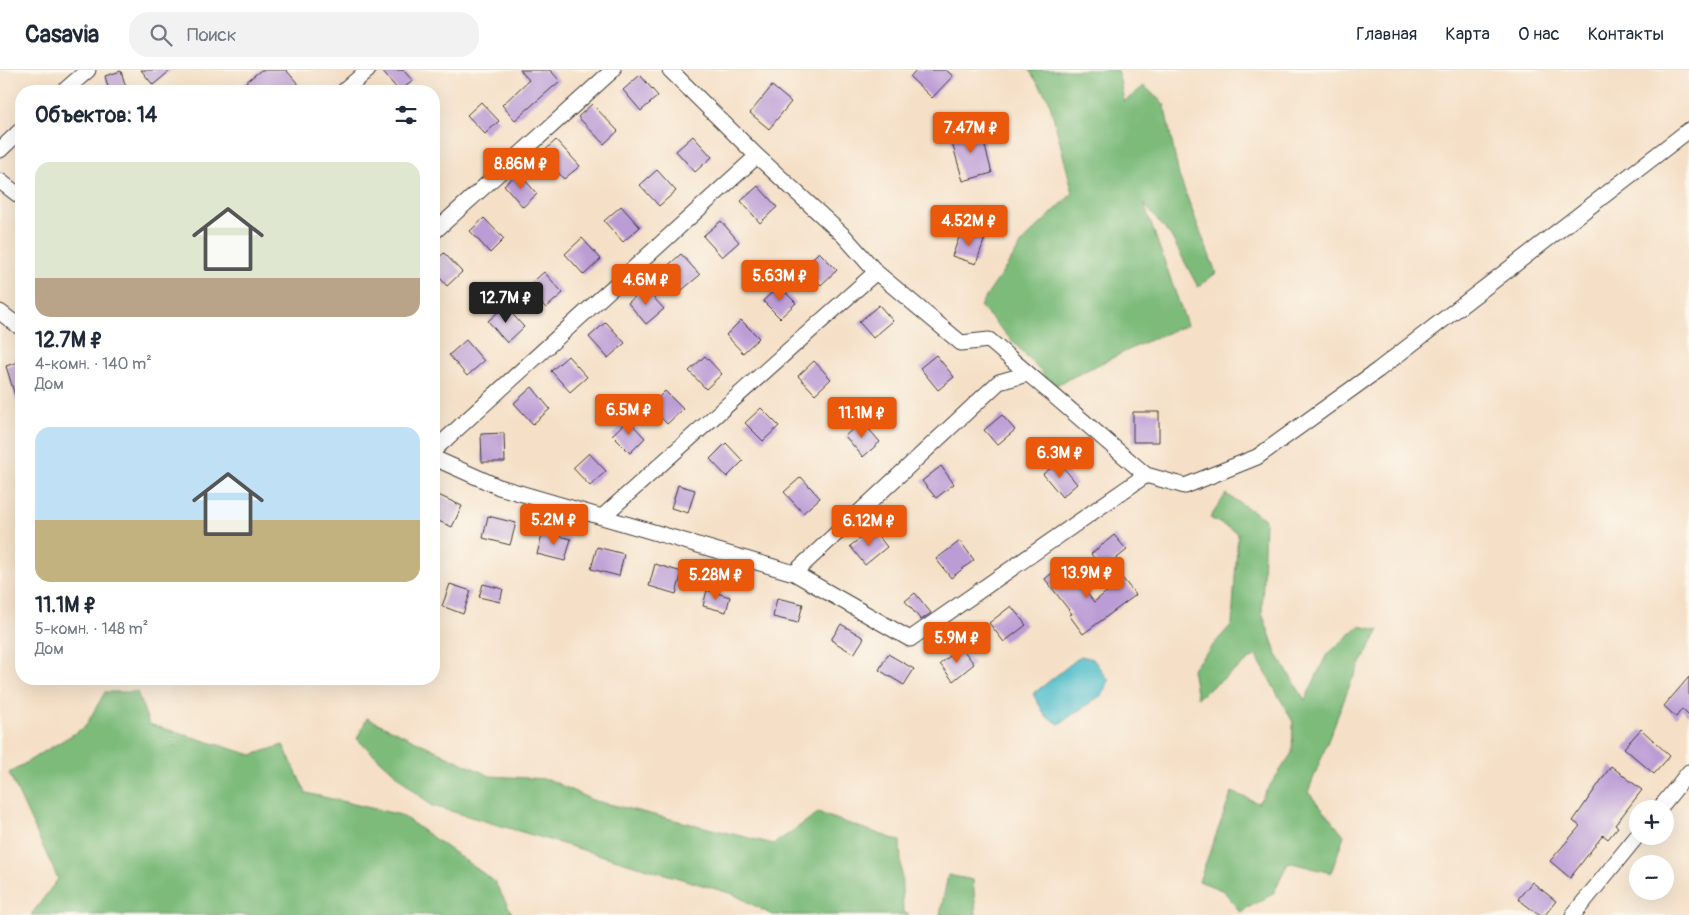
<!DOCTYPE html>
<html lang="ru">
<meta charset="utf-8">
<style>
body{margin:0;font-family:Pangolin,sans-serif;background:#f2f2f3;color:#1f2937;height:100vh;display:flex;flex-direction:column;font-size:19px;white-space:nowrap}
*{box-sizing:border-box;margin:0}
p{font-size:16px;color:#747a83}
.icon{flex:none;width:28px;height:28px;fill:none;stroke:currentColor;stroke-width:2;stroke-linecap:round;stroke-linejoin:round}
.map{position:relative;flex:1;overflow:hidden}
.details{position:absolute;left:15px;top:15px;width:425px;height:600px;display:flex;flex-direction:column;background:#fff;border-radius:20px;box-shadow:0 5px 20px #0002}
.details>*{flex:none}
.buttons{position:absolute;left:1629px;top:730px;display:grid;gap:10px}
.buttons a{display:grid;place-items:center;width:45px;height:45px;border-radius:50%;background:#fff;box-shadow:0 5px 20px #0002;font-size:25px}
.price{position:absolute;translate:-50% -42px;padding:0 11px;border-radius:5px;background:#ea580c;color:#fff;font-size:16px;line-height:32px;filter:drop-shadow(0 1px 2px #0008)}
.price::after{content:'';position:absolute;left:50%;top:30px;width:15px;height:11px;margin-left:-8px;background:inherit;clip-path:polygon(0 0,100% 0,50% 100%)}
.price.active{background:#222;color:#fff}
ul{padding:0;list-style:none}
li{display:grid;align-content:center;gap:10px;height:265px;padding:0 20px}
li span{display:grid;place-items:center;height:155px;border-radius:15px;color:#555}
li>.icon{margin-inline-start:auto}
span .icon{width:90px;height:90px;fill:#fffc;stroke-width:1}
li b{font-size:21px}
h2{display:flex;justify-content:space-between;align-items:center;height:60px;padding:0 20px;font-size:21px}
header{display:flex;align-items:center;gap:30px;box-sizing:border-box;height:70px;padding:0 25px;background:#fff;border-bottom:1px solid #e0e1e3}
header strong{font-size:24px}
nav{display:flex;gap:28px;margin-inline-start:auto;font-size:18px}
.search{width:350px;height:45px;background:#f2f2f3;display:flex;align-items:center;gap:12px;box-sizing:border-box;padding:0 18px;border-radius:20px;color:#747a83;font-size:19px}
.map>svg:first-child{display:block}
.forest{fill:#7dbb7a;stroke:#4c6c4b}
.water{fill:#51bdcb;stroke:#366c74}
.building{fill:#bb9cd5}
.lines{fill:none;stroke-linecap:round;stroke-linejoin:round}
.street-casing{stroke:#3d3936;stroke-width:17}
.street{stroke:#fff;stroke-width:15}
</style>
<header>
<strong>Casavia</strong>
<div class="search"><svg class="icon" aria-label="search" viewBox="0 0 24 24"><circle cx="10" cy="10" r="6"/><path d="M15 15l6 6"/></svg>Поиск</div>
<nav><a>Главная</a><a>Карта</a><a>О нас</a><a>Контакты</a></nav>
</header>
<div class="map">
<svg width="1689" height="845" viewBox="0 0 1689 845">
<rect width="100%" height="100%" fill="#fbf7ec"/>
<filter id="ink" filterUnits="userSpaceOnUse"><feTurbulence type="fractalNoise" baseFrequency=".02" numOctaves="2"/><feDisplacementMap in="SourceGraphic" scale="10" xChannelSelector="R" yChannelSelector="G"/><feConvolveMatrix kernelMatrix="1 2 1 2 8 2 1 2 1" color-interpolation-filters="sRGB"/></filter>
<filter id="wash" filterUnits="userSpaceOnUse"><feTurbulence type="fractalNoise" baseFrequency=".0096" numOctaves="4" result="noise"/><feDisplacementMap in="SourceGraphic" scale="20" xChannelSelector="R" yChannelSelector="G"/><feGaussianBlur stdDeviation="1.12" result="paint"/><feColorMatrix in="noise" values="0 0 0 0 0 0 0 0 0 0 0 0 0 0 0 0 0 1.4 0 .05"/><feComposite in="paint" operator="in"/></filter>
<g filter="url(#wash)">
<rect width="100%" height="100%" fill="#f5e0c7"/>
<!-- forest -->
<path class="forest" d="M 1029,0 L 1118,0 L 1124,32 L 1144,16 L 1164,34 L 1179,106 L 1216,203 L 1198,217 L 1171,166 L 1144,134 L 1187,255 L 1145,272 L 1054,316 L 980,236 L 1025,169 L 1073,123 L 1049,30 Z
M 1226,424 L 1265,449 L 1262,543 L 1277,585 L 1305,630 L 1326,586 L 1359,556 L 1379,560 L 1351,612 L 1308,722 L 1344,765 L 1331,803 L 1288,792 L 1273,824 L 1240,842 L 1224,821 L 1199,811 L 1232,722 L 1258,733 L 1292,683 L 1293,652 L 1256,585 L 1197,628 L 1192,599 L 1232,554 L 1238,463 L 1210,448 Z
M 105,622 L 137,622 L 149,654 L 252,685 L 283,675 L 306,723 L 401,745 L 494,811 L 513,845 L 31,845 L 58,809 L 9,703 L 85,657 Z
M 367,648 L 490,706 L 548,709 L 592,730 L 774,774 L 818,743 L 900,771 L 903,842 L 909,845 L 772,845 L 733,824 L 430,735 L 357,669 Z
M 948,805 L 973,810 L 976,845 L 940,845 Z"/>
<!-- water -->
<path class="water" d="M 1081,586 L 1093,589 L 1109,611 L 1103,624 L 1059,654 L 1045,645 L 1033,624 Z"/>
<g id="blocks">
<!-- building -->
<path class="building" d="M 141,0 L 171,0 L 153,15 Z
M 261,0 L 286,0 L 299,15 L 291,21 L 235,21 Z
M 381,0 L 403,0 L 413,11 L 399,21 Z
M 520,0 L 550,0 L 560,11 L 515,50 L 502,35 L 529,10 Z
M 916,0 L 946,0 L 953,6 L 932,28 L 910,7 Z
M 121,1 L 127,21 L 109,21 L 105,6 Z
M 640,5 L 658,26 L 641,41 L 623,20 Z
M 772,16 L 791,32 L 769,59 L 750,43 Z
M 481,32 L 499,51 L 485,64 L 467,45 Z
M 592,34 L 618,61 L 604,74 L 578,47 Z
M 980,58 L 992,103 L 963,111 L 950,66 Z
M 693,66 L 712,87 L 695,102 L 676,81 Z
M 556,70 L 580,96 L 564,109 L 541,84 Z
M 657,100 L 676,121 L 659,136 L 640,115 Z
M 519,103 L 537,124 L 523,137 L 504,115 Z
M 758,116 L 777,137 L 760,153 L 741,131 Z
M 621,136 L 640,157 L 623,172 L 604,151 Z
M 484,148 L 504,169 L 490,183 L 470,161 Z
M 721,151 L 739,172 L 722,187 L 703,166 Z
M 962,160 L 985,168 L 976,194 L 952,186 Z
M 582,168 L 601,189 L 584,205 L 565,184 Z
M 819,182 L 837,200 L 821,215 L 804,197 Z
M 444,183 L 462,202 L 447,216 L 434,201 L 434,192 Z
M 681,184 L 700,205 L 682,220 L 664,199 Z
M 544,202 L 563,223 L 546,238 L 527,217 Z
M 779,216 L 796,233 L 780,248 L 763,231 Z
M 645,218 L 664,239 L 646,254 L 628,233 Z
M 879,235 L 893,251 L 873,268 L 859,252 Z
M 505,236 L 524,257 L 507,273 L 488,251 Z
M 741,250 L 759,268 L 743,283 L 726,265 Z
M 606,252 L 625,273 L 608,288 L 589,267 Z
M 466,270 L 484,291 L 467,306 L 449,285 Z
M 936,285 L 954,307 L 938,320 L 920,298 Z
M 568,286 L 587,307 L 570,322 L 551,301 Z
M 705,286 L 722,304 L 706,319 L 689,301 Z
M 21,291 L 21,336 L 18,336 L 6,296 Z
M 814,291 L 831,309 L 815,324 L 798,306 Z
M 532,317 L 550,339 L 533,354 L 514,333 Z
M 665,321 L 683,339 L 667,354 L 650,336 Z
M 761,338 L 779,356 L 763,371 L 745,353 Z
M 1133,342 L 1159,342 L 1159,372 L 1133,372 Z
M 1002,345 L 1015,360 L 997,375 L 984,360 Z
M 628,350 L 645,368 L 630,383 L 612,365 Z
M 862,351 L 880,372 L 863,387 L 845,366 Z
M 504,363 L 505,392 L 482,392 L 481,364 Z
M 726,373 L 743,391 L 727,407 L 710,389 Z
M 589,383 L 606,401 L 590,416 L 573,398 Z
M 1059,392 L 1077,414 L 1062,427 L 1043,404 Z
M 941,396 L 954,414 L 936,428 L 922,411 Z
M 801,407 L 820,428 L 803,443 L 784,422 Z
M 678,415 L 695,420 L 688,443 L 671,438 Z
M 434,423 L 462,436 L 452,457 L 434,449 Z
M 488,446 L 516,453 L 510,475 L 483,468 Z
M 873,459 L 887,477 L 865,495 L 850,476 Z
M 543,462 L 571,469 L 565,491 L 537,484 Z
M 1114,465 L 1127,480 L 1103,499 L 1091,484 Z
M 960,471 L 974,490 L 951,508 L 936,489 Z
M 597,477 L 624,484 L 619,506 L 591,499 Z
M 655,494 L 682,502 L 676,524 L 649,516 Z
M 1063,494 L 1094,532 L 1123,509 L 1136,525 L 1083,564 L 1069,545 L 1072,544 L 1045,509 Z
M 450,514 L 471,521 L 463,544 L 442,536 Z
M 483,514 L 503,519 L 500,532 L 479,527 Z
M 707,520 L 730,527 L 726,542 L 703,536 Z
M 915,523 L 931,543 L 921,550 L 905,531 Z
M 777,528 L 803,534 L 798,553 L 773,547 Z
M 1011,536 L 1026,555 L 1004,572 L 989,553 Z
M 841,554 L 864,568 L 854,584 L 831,570 Z
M 961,577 L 974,594 L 953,611 L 940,594 Z
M 888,584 L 914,599 L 904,615 L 879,600 Z
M 1689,607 L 1689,646 L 1682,639 L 1676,647 L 1664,636 Z
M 1641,659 L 1670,686 L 1654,704 L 1624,678 Z
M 1611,696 L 1642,720 L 1615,755 L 1618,757 L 1608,769 L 1603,765 L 1570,808 L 1550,791 L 1580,756 L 1573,751 Z
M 1532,812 L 1556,831 L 1545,845 L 1539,845 L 1518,829 Z"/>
</g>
</g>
<g filter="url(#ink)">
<use href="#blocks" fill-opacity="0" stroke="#3d3936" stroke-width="1"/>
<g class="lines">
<!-- street casing -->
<g class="street-casing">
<path id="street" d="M 670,0 L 757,86 L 844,166 L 876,202 L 961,273 L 989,270 L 1146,405 L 1185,416 L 1257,387 L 1378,300 L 1689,60
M 64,21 L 88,0
M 344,21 L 368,0
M 0,80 L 21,60
M 0,111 L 21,127
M 434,162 L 613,0
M 0,242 L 21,258
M 434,380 L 757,86
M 434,388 L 499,417 L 794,503 L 910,569 L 1146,405
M 602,447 L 876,202
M 794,503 L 999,312 L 1027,304
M 1659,739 L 1689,702
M 1573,845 L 1638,765"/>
</g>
<!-- street -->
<use href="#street" class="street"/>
</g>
</g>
</svg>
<div class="buttons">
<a>+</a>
<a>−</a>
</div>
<b class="price" style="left:971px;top:84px">7.47M ₽</b>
<b class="price" style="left:521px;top:120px">8.86M ₽</b>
<b class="price" style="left:969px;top:177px">4.52M ₽</b>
<b class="price" style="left:780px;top:232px">5.63M ₽</b>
<b class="price" style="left:646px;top:236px">4.6M ₽</b>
<b class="price active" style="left:506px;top:254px">12.7M ₽</b>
<b class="price" style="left:629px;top:366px">6.5M ₽</b>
<b class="price" style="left:862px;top:369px">11.1M ₽</b>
<b class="price" style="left:1060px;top:409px">6.3M ₽</b>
<b class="price" style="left:554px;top:476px">5.2M ₽</b>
<b class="price" style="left:869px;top:477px">6.12M ₽</b>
<b class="price" style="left:1087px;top:529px">13.9M ₽</b>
<b class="price" style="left:716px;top:531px">5.28M ₽</b>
<b class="price" style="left:957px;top:594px">5.9M ₽</b>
<section class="details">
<h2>Объектов: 14<svg class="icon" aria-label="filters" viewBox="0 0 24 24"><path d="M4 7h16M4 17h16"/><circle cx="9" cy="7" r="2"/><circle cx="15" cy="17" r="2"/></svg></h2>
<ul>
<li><span style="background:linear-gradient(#dfe7d0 75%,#b9a48a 0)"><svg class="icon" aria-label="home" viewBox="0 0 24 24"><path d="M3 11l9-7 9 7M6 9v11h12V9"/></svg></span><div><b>12.7M ₽</b><p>4-комн. · 140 m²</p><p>Дом</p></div></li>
<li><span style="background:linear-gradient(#bfe0f5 60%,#c2b280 0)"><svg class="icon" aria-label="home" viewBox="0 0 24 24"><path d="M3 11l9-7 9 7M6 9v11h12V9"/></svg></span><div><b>11.1M ₽</b><p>5-комн. · 148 m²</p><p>Дом</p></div></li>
</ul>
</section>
</div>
